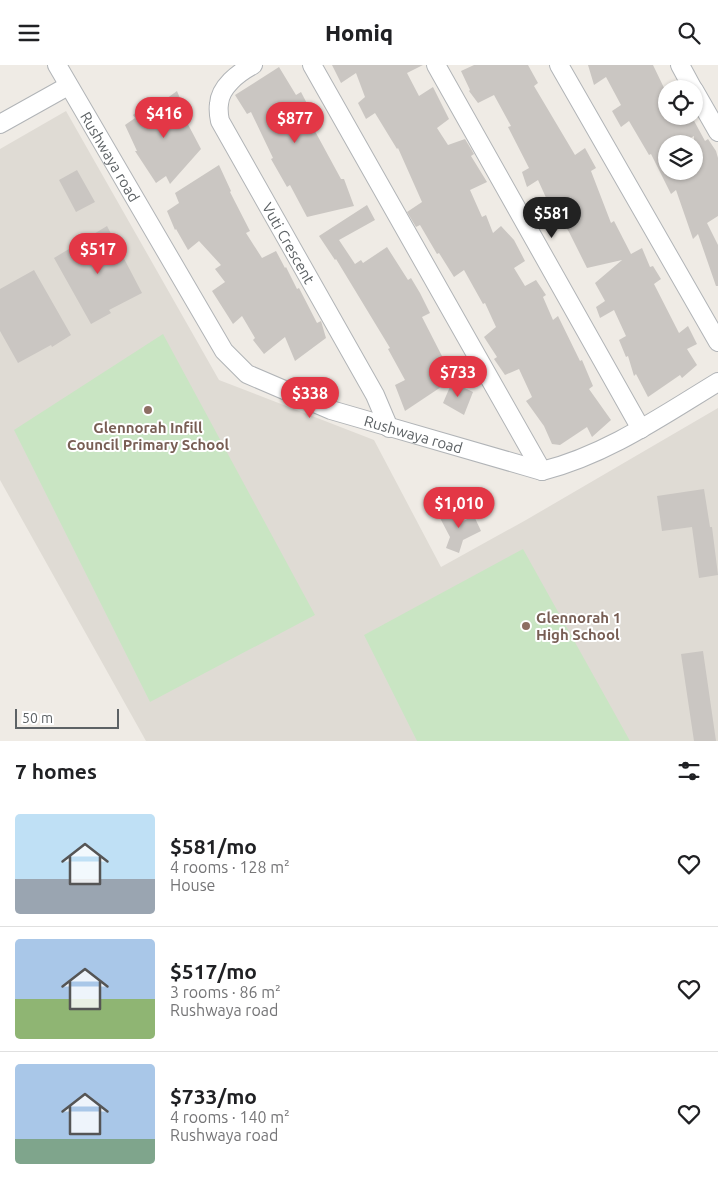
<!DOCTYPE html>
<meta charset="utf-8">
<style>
body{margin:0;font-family:Ubuntu,sans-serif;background:#f2f2f2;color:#202124;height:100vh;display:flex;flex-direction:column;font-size:19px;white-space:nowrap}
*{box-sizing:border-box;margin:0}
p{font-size:16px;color:#757577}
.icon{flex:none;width:28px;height:28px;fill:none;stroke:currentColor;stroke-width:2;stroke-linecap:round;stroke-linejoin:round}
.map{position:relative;height:676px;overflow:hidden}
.panel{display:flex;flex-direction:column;background:#fff;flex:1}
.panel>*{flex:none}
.buttons{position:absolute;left:658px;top:15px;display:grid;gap:10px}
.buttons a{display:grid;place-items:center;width:45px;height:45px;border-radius:50%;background:#fff;box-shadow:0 1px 4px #0004;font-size:25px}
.scale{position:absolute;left:15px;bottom:12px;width:104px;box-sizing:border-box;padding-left:5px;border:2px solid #5d6265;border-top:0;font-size:14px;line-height:18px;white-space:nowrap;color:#5d6265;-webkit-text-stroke:4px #fff;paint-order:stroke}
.price{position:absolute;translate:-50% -42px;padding:0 11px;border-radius:18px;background:#e33746;color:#fff;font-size:16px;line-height:32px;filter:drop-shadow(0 1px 2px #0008)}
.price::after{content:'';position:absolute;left:50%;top:30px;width:15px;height:11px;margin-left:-8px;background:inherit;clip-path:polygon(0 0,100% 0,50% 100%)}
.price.active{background:#222;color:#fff}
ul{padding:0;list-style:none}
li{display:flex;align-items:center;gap:15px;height:125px;padding:0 15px}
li+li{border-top:1px solid #e0e0e0}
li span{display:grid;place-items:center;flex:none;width:140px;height:100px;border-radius:5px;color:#555}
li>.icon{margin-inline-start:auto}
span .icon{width:60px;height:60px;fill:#fffc;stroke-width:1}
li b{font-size:21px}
h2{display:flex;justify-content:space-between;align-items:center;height:60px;padding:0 15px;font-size:21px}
header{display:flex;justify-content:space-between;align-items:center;height:65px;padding:0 15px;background:#fff;font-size:22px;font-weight:800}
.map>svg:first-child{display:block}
.education{fill:#dfdbd4}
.green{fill:#c9e5c3}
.building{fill:#cac6c2;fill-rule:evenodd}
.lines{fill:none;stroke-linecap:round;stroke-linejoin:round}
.minor-casing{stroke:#b1b4b7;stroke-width:20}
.minor{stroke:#fff;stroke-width:18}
.education-dot{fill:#8d6e63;stroke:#fff;stroke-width:2}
.labels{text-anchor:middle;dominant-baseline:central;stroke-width:4;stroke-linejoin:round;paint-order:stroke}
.street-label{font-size:15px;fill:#5d6265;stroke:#fff}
.education-label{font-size:15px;font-weight:bold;fill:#785e54;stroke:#fff}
</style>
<header><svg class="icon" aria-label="menu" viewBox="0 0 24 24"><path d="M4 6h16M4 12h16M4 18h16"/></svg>Homiq<svg class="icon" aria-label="search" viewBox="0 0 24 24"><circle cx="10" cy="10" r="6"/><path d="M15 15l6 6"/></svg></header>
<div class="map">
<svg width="718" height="676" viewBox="0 0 718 676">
<rect width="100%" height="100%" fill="#efebe5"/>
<!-- education -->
<path class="education" d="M 66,46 L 219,315 L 374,375 L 441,502 L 526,455 L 718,343 L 718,676 L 146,676 L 0,415 L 0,84 Z"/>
<!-- green -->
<path class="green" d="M 163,269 L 315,550 L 150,637 L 14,365 Z
M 523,484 L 630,676 L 417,676 L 364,570 Z"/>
<!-- building -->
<path class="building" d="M 332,0 L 423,0 L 407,8 L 419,31 L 433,22 L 449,54 L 437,63 L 448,80 L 465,74 L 474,89 L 471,91 L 487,117 L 470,125 L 482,152 L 486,150 L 493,168 L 501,161 L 514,175 L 525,196 L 514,203 L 525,221 L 536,215 L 546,230 L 543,232 L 553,255 L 558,251 L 580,296 L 582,295 L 593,321 L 589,324 L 611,355 L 592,372 L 587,362 L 560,380 L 552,379 L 544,361 L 526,336 L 532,332 L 519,304 L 505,310 L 494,294 L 497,292 L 484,272 L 496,262 L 485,238 L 483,239 L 464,205 L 454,212 L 439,188 L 437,189 L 420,160 L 416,162 L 407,147 L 422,137 L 398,83 L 397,84 L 375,48 L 366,54 L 358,38 L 365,32 L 356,8 L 341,18 Z
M 474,0 L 528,0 L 538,18 L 534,21 L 575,90 L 585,83 L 596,103 L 591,106 L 611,158 L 614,156 L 631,189 L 642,183 L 650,202 L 653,201 L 661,214 L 654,219 L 679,268 L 688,261 L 697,279 L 687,284 L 697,300 L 682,313 L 680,310 L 648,332 L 636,309 L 634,311 L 628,291 L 626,292 L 619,275 L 626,271 L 614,245 L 600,253 L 596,242 L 605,236 L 595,218 L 622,195 L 587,203 L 569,167 L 559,151 L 545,160 L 538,142 L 548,137 L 538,115 L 527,122 L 522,107 L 529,103 L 508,62 L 511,61 L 494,30 L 478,38 L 469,26 L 470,25 L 461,6 Z
M 588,0 L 653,0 L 666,27 L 666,51 L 680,51 L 683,57 L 692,52 L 705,76 L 708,74 L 716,86 L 718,93 L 718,151 L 707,158 L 718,180 L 718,221 L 716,221 L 698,169 L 693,174 L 676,125 L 671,129 L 651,89 L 649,90 L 629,56 L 621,62 L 612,46 L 621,40 L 606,12 L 594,20 ZM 694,71 L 694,106 L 666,106 L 666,79 L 679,79 Z
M 279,2 L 296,30 L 301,27 L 315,54 L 310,57 L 341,114 L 344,114 L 354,141 L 307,152 L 290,120 L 287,122 L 271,94 L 273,93 L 251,47 L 247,49 L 235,30 Z
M 177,26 L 185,46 L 182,48 L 201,84 L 170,119 L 166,111 L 156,118 L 135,86 L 137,86 L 125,60 L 135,53 L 133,50 L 144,40 L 148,47 Z
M 219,100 L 231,126 L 230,127 L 250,166 L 246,168 L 262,193 L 276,186 L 285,203 L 286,202 L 297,224 L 299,223 L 317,258 L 321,256 L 326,273 L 295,296 L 285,272 L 264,289 L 253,275 L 255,273 L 242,251 L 233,259 L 212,226 L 225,217 L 215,204 L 221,200 L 199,176 L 188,185 L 176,164 L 175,165 L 167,146 L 179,138 L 175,128 Z
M 77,105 L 95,137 L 76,147 L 59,115 Z
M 367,140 L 375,155 L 339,175 L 355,199 L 361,195 L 363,198 L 387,182 L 408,215 L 411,213 L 420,228 L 430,248 L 422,252 L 443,293 L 444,292 L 455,308 L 446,314 L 450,316 L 405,346 L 395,320 L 405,315 L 388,284 L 390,283 L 336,194 L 335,195 L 319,171 Z
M 107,161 L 142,228 L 109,245 L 111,248 L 91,259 L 54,193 Z
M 34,205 L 71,270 L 52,282 L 51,280 L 18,298 L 0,266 L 0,224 Z
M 452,317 L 473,327 L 464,350 L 443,338 Z
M 704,424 L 710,462 L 712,462 L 718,510 L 699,513 L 692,462 L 662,466 L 657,431 Z
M 457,444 L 463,456 L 474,451 L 481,466 L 463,475 L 459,488 L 446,483 L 450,472 L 440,453 Z
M 703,586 L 716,676 L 694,676 L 681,589 Z"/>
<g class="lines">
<!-- minor casing -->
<g class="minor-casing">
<g id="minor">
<path id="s1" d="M 57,0 L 224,286 L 247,309 L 331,345 L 542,406 C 606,390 662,351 718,317"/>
<path id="s2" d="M 253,0 C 238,8 220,22 219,39 C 218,45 219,51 220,56 L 375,330 L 389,363"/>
<path d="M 312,0 L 542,406"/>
<path d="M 436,0 L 641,364"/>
<path d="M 559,0 L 718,277"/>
<path d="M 680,0 L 693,24"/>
<path d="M 694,25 L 718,67"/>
<path d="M 0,59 L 68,21"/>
</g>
</g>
<!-- minor -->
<use href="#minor" class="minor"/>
</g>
<!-- markers -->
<g class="education-dot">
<circle cx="148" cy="345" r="5"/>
<circle cx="526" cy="561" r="5"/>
</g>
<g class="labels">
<!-- street labels -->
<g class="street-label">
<text stroke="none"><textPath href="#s1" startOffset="106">Rushwaya road</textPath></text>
<text stroke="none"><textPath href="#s2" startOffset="211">Vuti Crescent</textPath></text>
<text stroke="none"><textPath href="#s1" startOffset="541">Rushwaya road</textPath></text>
</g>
<!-- education labels -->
<g class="education-label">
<text x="148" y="362">Glennorah Infill<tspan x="148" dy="17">Council Primary School</tspan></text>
<text x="536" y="552" text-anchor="start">Glennorah 1<tspan x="536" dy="17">High School</tspan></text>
</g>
</g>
</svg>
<div class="buttons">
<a><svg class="icon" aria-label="locate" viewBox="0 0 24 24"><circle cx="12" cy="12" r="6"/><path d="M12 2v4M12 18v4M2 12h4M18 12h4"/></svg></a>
<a><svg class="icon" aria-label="layers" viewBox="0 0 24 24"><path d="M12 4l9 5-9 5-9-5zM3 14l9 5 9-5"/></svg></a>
</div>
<div class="scale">50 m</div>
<b class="price" style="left:164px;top:74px">$416</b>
<b class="price" style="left:295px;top:79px">$877</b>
<b class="price active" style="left:552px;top:174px">$581</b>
<b class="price" style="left:98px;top:210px">$517</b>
<b class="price" style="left:458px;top:333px">$733</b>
<b class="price" style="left:310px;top:354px">$338</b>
<b class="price" style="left:459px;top:464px">$1,010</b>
</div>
<section class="panel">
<h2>7 homes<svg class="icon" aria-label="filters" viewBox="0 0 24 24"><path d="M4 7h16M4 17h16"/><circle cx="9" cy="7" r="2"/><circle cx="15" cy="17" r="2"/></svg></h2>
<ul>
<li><span style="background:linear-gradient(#bfe0f5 65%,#9aa5b1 0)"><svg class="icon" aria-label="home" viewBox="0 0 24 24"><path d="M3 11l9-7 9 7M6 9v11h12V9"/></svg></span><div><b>$581/mo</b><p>4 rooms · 128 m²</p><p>House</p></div><svg class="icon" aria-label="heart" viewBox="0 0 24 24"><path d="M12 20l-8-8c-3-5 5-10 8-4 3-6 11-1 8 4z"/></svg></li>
<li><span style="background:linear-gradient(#a9c7e8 60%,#8fb573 0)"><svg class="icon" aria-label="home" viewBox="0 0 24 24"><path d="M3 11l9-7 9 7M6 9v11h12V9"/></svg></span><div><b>$517/mo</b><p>3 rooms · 86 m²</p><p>Rushwaya road</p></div><svg class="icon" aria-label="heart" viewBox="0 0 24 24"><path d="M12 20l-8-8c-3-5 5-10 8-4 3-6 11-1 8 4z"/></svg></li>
<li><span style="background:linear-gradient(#a9c7e8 75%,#7fa58c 0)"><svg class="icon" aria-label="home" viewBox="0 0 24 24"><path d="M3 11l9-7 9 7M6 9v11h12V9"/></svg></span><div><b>$733/mo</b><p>4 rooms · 140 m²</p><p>Rushwaya road</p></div><svg class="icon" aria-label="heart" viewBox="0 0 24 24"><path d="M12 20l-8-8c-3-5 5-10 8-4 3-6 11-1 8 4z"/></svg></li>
</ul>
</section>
